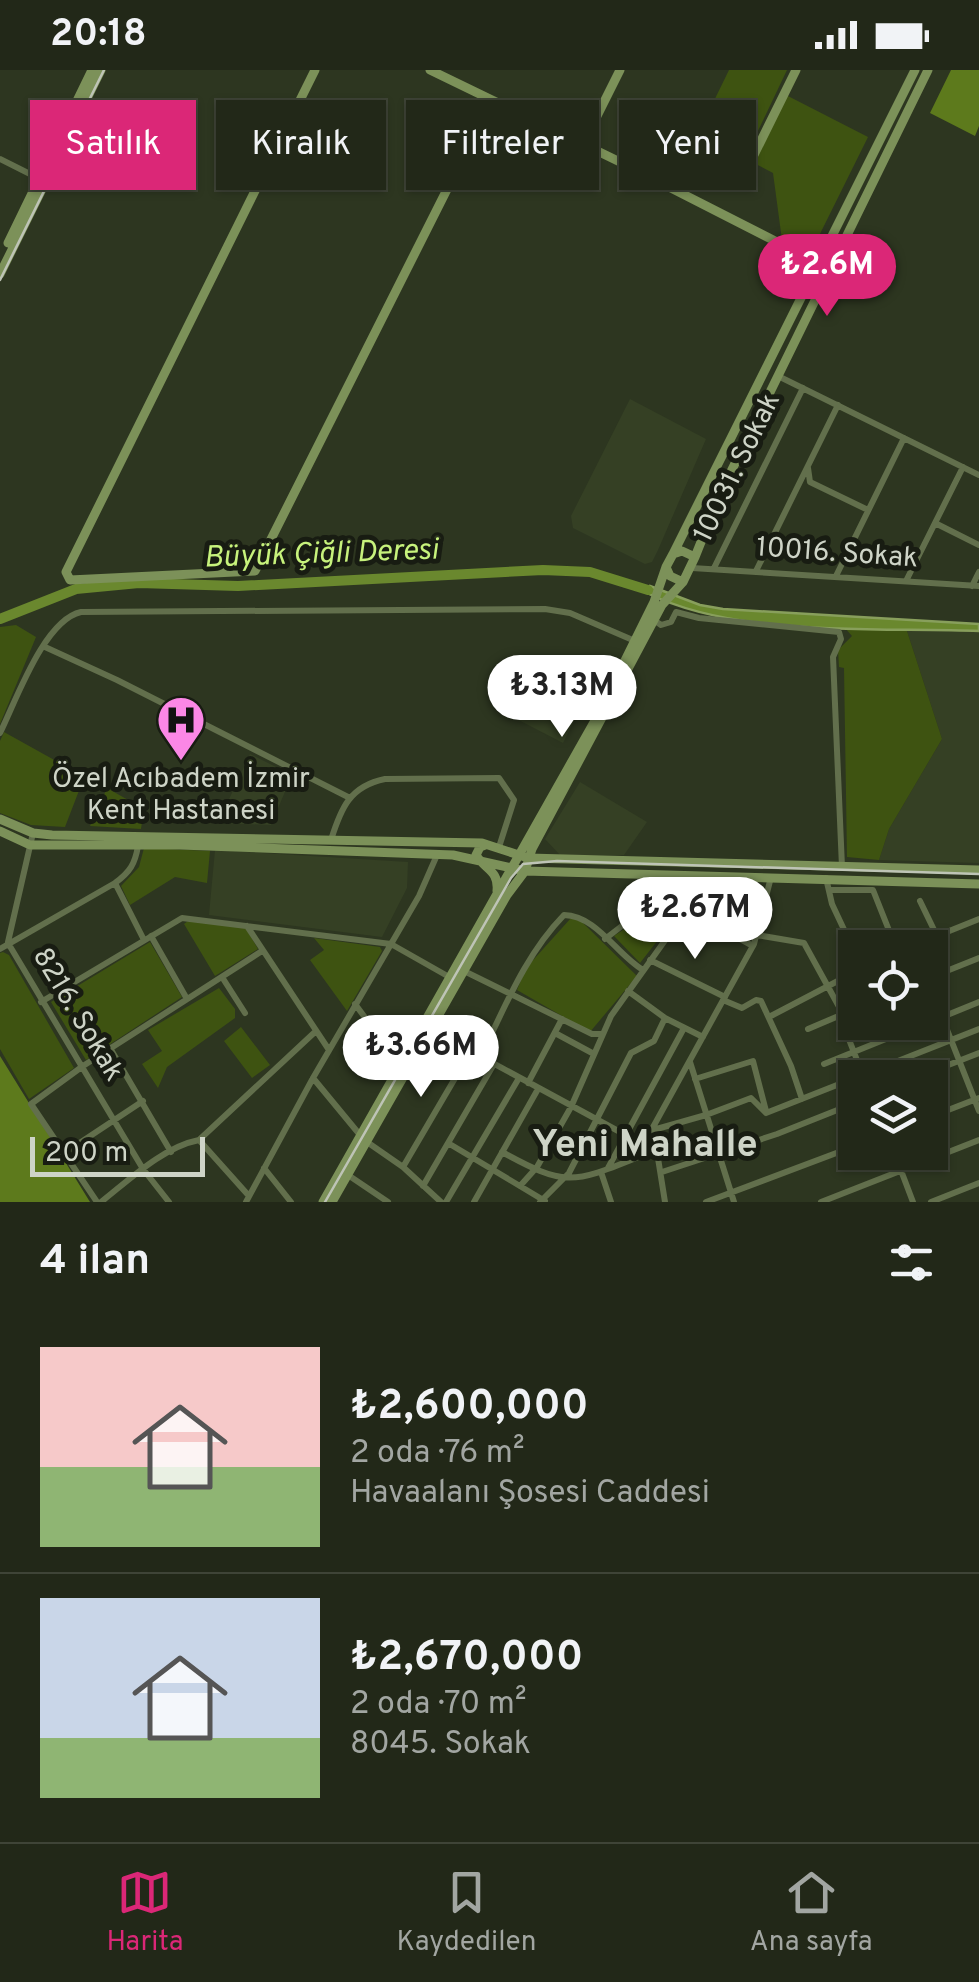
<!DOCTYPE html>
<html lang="tr">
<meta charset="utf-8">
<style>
body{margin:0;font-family:Overpass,sans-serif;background:#2a3021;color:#f1f3f6;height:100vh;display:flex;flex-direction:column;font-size:38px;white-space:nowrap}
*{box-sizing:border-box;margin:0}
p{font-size:32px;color:#a2a6a2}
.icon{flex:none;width:55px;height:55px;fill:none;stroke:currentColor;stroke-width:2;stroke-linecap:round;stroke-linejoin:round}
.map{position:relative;height:1132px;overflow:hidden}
.sheet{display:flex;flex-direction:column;background:#222818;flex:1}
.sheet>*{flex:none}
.hud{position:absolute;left:30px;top:30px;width:920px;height:90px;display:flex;gap:20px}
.buttons{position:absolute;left:838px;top:860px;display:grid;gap:20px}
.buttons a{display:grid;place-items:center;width:110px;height:110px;border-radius:0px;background:#222818;box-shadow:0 2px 8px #0004,0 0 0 2px #3f4437;font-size:50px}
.scale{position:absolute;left:30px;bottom:25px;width:175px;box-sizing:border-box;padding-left:10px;border:5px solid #ced4c7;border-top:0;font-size:28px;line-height:35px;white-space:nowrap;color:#ced4c7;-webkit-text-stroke:8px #181c12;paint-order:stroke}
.price{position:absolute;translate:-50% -85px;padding:0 22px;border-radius:35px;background:#fff;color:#222;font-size:32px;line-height:65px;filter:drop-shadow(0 2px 5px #0008)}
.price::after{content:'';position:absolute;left:50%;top:60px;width:30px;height:22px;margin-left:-15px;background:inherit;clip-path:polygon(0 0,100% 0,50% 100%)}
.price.selected{background:#db2777;color:#fff}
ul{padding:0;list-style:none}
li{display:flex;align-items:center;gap:30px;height:250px;padding:0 40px}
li+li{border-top:2px solid #3f4437}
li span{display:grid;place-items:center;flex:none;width:280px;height:200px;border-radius:0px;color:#555}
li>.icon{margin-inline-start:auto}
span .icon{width:120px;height:120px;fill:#fffc;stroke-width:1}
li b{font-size:42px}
h2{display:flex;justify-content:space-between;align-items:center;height:120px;padding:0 40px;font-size:42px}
.pill{padding:0 35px;border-radius:0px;background:#222818;box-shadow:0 2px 8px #0004,0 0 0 2px #3f4437;font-size:35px;line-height:90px}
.pill.selected{background:#db2777;color:#fff}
.status{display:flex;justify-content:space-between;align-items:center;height:70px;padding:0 50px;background:#222818;direction:ltr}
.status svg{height:28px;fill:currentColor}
.dock{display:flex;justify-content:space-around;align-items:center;height:140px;border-top:2px solid #3f4437;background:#222818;font-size:28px;color:#a2a6a2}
.dock a{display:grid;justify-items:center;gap:5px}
.dock .selected{color:#db2777}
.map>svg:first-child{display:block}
.built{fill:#354024}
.green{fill:#3e5311}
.forest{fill:#5d7a1c}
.water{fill:#6a882e;stroke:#889f5c;stroke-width:2.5}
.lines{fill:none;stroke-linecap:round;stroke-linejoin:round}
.river{stroke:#6a882e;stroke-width:10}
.street{stroke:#626f4c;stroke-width:6}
.secondary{stroke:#7c9159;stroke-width:9}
.tram{stroke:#bec4b6;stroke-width:2.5}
.labels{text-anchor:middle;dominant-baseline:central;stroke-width:10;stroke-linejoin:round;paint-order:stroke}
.street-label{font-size:28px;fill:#ced4c7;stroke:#181c12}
.poi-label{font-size:28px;fill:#ced4c7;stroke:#181c12}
.water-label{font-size:30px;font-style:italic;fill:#c7f27c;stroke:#181c12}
.district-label{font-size:38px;font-weight:bold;fill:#ced4c7;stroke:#181c12}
</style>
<div class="status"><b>20:18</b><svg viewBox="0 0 49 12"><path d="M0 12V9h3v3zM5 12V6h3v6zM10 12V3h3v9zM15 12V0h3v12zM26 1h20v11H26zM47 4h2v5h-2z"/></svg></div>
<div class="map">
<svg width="979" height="1132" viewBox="0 0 979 1132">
<rect width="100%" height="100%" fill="#2d3620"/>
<!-- built -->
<path class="built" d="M 630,329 L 706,369 L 658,480 L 652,492 L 645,494 L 573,458 L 571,446 Z
M 906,558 L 979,562 L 979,793 L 879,790 L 889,759 L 942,669 Z
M 531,616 L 579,641 L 563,673 L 507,644 L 517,624 L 523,627 Z
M 250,684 L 292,705 L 271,755 L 218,753 Z
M 580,712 L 647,752 L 624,785 L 560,785 L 545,769 Z
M 215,780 L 408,792 L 407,818 L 382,867 L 209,845 Z"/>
<!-- green -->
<path class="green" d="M 729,0 L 787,0 L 745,88 L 710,70 L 720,47 L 709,41 Z
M 786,25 L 868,67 L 815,174 L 804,179 L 782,170 L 773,103 L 754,93 Z
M 16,555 L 36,567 L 0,654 L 0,557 Z
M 844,557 L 906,558 L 942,669 L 889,759 L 879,790 L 847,787 L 844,598 L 839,597 L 838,580 L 852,566 Z
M 4,662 L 92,711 L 88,721 L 80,718 L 65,757 L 31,755 L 0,743 L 0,671 Z
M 107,718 L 144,739 L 141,759 L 90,756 Z
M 144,778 L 210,781 L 207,813 L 175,807 L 130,835 L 121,816 L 139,797 Z
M 676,847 L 640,893 L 614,866 L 639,849 Z
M 571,848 L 582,852 L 637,906 L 590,962 L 517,920 L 526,898 Z
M 188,851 L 245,857 L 258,879 L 215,906 L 184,854 Z
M 314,868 L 380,877 L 382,881 L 347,941 L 310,890 L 324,880 Z
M 150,872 L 182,927 L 86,990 L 51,932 Z
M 3,882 L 9,885 L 74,998 L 29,1029 L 0,979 L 0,883 Z
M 219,918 L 235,939 L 235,948 L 167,997 L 158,1018 L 142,994 L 162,981 L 148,960 Z
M 241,957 L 270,995 L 252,1008 L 224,971 Z"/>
<!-- forest -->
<path class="forest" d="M 951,0 L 979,0 L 979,56 L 975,66 L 930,43 Z
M 0,986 L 90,1132 L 0,1132 Z"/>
<!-- water -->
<path class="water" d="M 650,516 L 700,535 L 723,539 L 979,554 L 979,561 C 877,557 738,568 647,523 Z"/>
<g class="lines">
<!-- river -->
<path class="river" d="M 0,549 L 76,519 L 139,513 L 238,516 L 543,500 L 590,502 L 648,520"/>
<!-- street -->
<path class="street" d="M 0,89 L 40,109
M 778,306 L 979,405
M 808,398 L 810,412 L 868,440
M 935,453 L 979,475
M 692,498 L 979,516
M 714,498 L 803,318
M 756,501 L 838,335
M 836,506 L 904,368
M 906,511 L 963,397
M 972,516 L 979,502
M 654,550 L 661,555 L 671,552 L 676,542 L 699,548 L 839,562 L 841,569 L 833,587 L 842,797
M 45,577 L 117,610 L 350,728
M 0,663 C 16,631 44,550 81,542 L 545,539 L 570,543 L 635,571
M 331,770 C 341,738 350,716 385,709 L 499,708 L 514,730 L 499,777
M 826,808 L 832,834 L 855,883
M 115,813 L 144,870
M 829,820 L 873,820 L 896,878
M 920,831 L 936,864
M 247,856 L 329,980
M 757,865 L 804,873 L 843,944 L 841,949 L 864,1008
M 151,866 L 187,929
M 605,869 L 636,845 L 686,839 L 753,876
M 8,872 L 33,763
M 8,873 L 143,1099 L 169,1132
M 907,878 L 979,849
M 0,879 L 115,813 C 130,802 135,794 138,776
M 650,890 L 725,927
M 930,892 L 942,947 L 979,1041
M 464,901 L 592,964 L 603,964
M 934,906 L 979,888
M 222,907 L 245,943
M 628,921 L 665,948 L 703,967
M 723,930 L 742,938 L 756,930 L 761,931 L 791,996 L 802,1029
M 41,932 L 182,848 L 391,874 L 451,908
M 355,934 L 401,996
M 769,947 L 855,902
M 930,952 L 979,932
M 808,959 L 855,939
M 429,962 L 478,985 L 657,1082 L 665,1132
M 555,963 L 594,984
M 110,978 L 171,1082
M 481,986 C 505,937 525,885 564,845 C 597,846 616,884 643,900
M 690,992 L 734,1132
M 824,994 L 928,952
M 313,1008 L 360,1065
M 915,1008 L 979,983
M 695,1009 L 753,991 L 766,1041
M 528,1013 L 562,949
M 766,1043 L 979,959
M 930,1047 L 979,1028
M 653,1060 L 706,1045 L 751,1028 L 766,1043
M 199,1070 L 249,1126
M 367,1072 L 403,1097 L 441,1132
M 448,1073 L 545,1131
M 502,1082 C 564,1116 572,1114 636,1088 L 754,874 L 771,807
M 894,1082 L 913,1132
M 63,1084 L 143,1031
M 403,1097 L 471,981
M 264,1098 L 291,1132
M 608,1098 L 684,958
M 601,1102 L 611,1132
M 662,1102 L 777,1064 L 855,1033
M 348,1105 L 388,1132
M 423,1116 L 494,994
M 520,1116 L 537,1097 L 571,1037 L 611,946 L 711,806
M 97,1132 L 31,1034 L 83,996 L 262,881
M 101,1132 C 129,1110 163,1077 199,1070 L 316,961
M 246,1132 L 313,1008 L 419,826 L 437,785
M 446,1132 L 519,1008
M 474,1132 L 538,1019
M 540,1132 L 569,1103 L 631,983 L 654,971 L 665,948
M 706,1132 L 855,1076
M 821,1132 L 979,1070
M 931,1132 L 979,1113"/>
<!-- secondary -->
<path class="secondary" d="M 315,0 L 66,502 L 70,510 L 255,501 L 492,30
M 430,0 L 618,91 L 779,173 L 819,198
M 583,74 L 620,0
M 750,93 L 796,0
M 8,173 L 92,0
M 0,204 L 101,0
M 682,481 L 695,487 L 683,512 L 670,506 L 666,497 L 673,484 Z
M 673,484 L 915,0
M 695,487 L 721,422 L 928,0
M 0,749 L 33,763 L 52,765 L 482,773 L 528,788 L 979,800
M 0,761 L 30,775 L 180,775 L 453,785 L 525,801 L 979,814
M 485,775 L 480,777 L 476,785 C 485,800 499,800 497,821
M 323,1132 L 597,647 L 654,532 L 666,497
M 332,1132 L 507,825 L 525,801 L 532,779 L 662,535 L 683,512"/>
<!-- tram -->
<path class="tram" d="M 0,210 L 104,0
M 325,1132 L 511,808 L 523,794 L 557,791 L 979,804"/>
</g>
<!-- icons -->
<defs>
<g id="hospital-pin" transform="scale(2.5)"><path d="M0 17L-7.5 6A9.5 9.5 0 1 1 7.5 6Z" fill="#fb87e6" stroke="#181c12"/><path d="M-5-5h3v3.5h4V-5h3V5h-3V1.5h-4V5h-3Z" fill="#111"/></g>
</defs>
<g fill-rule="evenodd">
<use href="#hospital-pin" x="181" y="650"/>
</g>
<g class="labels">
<!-- street labels -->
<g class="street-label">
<text transform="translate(738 398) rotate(-64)">10031. Sokak</text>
<text transform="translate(837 484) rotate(4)">10016. Sokak</text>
<text transform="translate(77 945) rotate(59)">8216. Sokak</text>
</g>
<!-- poi labels -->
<g class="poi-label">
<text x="181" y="710">Özel Acıbadem İzmir<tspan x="181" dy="32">Kent Hastanesi</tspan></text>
</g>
<!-- water labels -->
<g class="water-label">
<text transform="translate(321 485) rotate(-2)">Büyük Çiğli Deresi</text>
</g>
<!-- district labels -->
<g class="district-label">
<text x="645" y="1076">Yeni Mahalle</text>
</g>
</g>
</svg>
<div class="buttons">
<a><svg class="icon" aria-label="locate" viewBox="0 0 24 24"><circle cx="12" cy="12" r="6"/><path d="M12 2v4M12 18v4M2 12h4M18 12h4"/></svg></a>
<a><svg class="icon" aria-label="layers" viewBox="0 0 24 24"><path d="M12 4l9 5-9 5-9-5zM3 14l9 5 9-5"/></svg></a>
</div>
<div class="scale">200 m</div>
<b class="price selected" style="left:827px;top:249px">₺2.6M</b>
<b class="price" style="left:562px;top:670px">₺3.13M</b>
<b class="price" style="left:695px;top:892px">₺2.67M</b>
<b class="price" style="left:421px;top:1030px">₺3.66M</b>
<div class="hud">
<a class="pill selected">Satılık</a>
<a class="pill">Kiralık</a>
<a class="pill">Filtreler</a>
<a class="pill">Yeni</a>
</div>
</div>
<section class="sheet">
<h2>4 ilan<svg class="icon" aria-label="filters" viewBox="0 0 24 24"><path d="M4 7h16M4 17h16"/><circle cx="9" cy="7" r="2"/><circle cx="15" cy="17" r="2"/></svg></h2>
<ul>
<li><span style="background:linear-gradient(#f6c9c9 60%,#8fb573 0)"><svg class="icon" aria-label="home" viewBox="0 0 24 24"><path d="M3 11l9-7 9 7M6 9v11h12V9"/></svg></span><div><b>₺2,600,000</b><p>2 oda · 76 m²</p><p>Havaalanı Şosesi Caddesi</p></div></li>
<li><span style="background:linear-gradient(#c9d6e8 70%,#8fb573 0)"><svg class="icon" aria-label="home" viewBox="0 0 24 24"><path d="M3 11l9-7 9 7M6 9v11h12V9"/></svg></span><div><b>₺2,670,000</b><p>2 oda · 70 m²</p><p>8045. Sokak</p></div></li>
</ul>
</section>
<nav class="dock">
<a class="selected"><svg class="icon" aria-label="map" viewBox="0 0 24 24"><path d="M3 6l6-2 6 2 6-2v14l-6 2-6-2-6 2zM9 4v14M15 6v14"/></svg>Harita</a>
<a><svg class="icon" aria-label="saved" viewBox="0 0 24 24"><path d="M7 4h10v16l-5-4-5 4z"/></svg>Kaydedilen</a>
<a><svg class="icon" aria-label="home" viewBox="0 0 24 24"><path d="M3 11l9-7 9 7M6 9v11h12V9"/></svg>Ana sayfa</a>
</nav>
